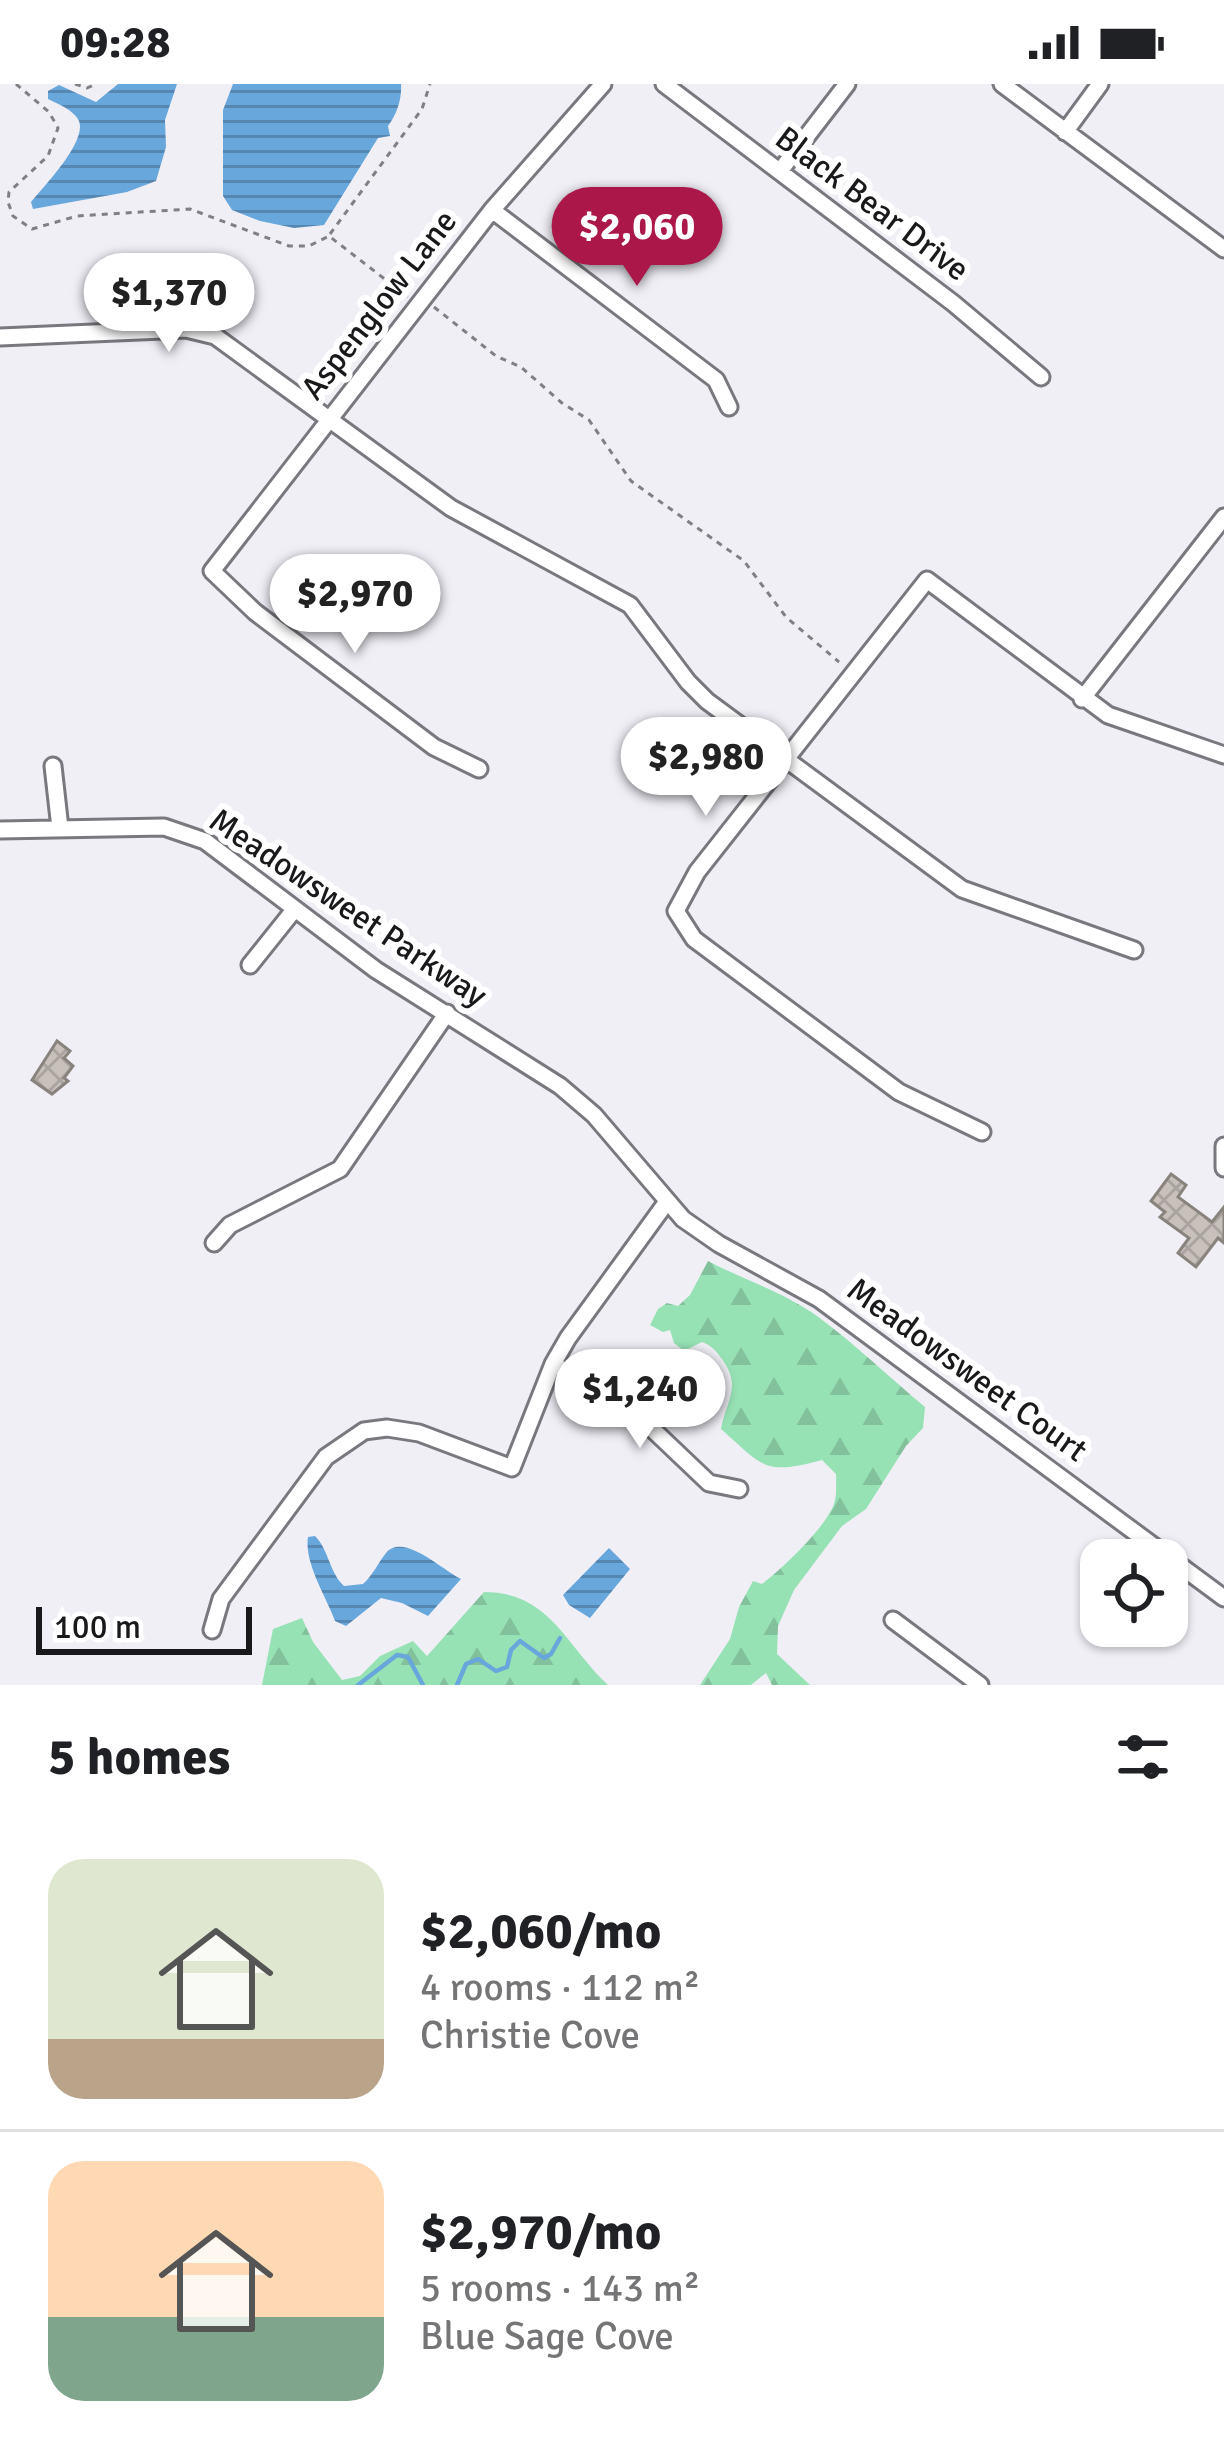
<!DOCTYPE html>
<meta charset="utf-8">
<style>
body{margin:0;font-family:Signika,sans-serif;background:#f6f6f6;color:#202124;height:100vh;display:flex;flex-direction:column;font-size:45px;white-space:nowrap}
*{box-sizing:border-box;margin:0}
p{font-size:39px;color:#757577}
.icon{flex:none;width:66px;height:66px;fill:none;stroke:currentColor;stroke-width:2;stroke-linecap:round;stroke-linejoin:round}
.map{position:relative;height:1601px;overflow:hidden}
.drawer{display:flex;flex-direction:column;background:#fff;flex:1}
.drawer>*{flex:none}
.buttons{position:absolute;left:1080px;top:1455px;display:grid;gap:24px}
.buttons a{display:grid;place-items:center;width:108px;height:108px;border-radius:24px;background:#fff;box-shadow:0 3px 9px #0004;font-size:60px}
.scale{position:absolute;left:36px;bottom:30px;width:216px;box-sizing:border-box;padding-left:12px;border:6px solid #19181b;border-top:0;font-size:33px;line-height:42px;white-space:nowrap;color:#19181b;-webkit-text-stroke:9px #fff;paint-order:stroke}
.price{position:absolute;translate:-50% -102px;padding:0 27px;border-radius:42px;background:#fff;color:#222;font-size:39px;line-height:78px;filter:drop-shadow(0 3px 6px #0008)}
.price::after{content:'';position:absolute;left:50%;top:72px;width:36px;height:27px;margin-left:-18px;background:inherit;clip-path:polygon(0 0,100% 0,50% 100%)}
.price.active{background:#ab1749;color:#fff}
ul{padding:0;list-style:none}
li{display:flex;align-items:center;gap:36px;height:300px;padding:0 48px}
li+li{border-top:3px solid #e0e0e0}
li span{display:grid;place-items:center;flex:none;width:336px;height:240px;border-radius:36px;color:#555}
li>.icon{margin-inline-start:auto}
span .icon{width:144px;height:144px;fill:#fffc;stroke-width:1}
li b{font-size:51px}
h2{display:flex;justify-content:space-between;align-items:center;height:144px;padding:0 48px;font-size:51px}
.status{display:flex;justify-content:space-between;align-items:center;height:84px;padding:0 60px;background:#fff;direction:ltr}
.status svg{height:33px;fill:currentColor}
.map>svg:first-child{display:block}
.forest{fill:url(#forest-firs)}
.water{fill:url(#water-rules)}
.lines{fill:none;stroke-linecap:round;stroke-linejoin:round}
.stream{stroke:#68a7dc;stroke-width:4.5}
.building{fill:url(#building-cross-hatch);stroke:#89837e;stroke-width:3}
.street-casing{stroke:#79787f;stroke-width:21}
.path{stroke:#807f84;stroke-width:3;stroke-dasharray:6 6;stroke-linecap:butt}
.street{stroke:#fff;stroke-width:15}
.labels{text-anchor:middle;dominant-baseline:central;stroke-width:12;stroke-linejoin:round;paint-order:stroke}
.street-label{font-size:33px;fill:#19181b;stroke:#fff}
</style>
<div class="status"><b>09:28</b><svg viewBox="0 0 49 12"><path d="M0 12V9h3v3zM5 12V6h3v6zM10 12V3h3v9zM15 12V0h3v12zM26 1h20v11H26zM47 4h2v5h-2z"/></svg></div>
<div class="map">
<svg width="1224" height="1601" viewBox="0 0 1224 1601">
<defs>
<pattern id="forest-firs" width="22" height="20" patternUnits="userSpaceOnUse" patternTransform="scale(3)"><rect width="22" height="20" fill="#97e2b5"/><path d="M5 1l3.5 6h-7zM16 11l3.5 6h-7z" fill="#82c19b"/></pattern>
<pattern id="water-rules" width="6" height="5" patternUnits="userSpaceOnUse" patternTransform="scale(3)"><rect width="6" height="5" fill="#68a7dc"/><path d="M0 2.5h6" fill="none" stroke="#5587b2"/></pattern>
<pattern id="building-cross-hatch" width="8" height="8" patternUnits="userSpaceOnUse" patternTransform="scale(3)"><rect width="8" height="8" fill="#c7c0bb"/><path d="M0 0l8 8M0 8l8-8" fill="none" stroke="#aaa4a0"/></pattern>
</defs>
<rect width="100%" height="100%" fill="#f0eff6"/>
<!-- forest -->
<path class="forest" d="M 708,1177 C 744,1196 784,1208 817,1232 C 855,1260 889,1293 925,1323 L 923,1344 L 906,1362 L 866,1425 L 842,1442 L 794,1506 L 778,1542 L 777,1570 L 810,1601 L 772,1601 L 766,1589 L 751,1601 L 700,1601 L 730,1555 L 739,1523 L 753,1497 L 762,1500 C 782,1485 826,1443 834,1420 C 837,1411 836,1400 836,1390 L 822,1376 C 763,1392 763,1382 721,1345 C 726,1318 741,1303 724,1278 C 716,1267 714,1263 702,1258 L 684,1267 L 674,1259 L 670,1246 L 663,1248 L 650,1241 L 658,1225 L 667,1219 L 678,1222 L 690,1211 Z
M 484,1508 C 550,1508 566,1562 608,1601 L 262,1601 L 273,1545 L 302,1534 L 313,1558 L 342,1596 L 360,1592 L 380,1572 L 413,1557 L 427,1572 Z"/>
<!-- water -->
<path class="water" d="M 118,0 L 177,0 L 165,36 L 166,63 L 156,97 L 127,108 L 33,125 L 31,118 C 44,102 87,58 79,37 C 74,26 58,20 48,15 L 48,7 L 59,1 L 96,18 Z
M 233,0 L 401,0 C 402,15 397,30 388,42 L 390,52 L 378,54 L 324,141 L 294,144 L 260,137 L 232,126 L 223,112 L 223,26 Z
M 315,1452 C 329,1466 329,1488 344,1502 L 363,1500 C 373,1491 378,1479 386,1469 C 404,1448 443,1487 461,1495 L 428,1532 L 402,1519 L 381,1514 L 346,1542 L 335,1537 C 326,1512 304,1479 308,1453 Z
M 609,1464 L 630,1485 L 590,1534 L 569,1521 L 563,1511 Z"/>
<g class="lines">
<!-- stream -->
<path class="stream" d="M 358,1601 L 397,1571 L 408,1573 L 423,1601
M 457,1601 L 466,1580 L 478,1575 L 496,1587 L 507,1583 L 511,1566 L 520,1557 L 544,1574 L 551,1570 L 560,1554"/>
</g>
<!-- building -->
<path class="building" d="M 57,957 L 70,967 L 64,974 L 73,982 L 64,994 L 68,997 L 52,1010 L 32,996 Z
M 1171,1090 L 1186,1101 L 1178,1113 L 1212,1138 L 1224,1123 L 1224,1159 L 1218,1154 L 1196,1183 L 1178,1169 L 1189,1154 L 1160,1133 L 1165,1128 L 1151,1117 Z"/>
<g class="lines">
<!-- street casing -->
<g class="street-casing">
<path id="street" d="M 664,0 L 953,219 L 1041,293
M 1002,0 L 1224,165
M 1065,48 L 1100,0
M 780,87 L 847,0
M 492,126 L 716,296 L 729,323
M 0,253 L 186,245 L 215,252 L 451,424 L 630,521 L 688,598 L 707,617 L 962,805 L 1134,866
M 1082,615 L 1224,433
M 53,682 L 60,744
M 479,685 L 434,663 L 255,528 L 212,487 L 492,126 L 603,0
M 0,746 L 164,743 L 205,757 L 376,886 L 560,1002 L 594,1031 L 683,1135 L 719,1160 L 819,1215 L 1224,1514
M 250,881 L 294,826
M 982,1048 L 899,1008 L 694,855 L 676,827 L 697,788 L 927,496 L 1108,631 L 1224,671
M 1224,1062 L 1224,1084
M 214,1159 L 230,1141 L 340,1085 L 447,929
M 553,1280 L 627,1321 L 709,1399 L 739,1405
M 893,1536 L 980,1601
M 212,1546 L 221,1515 L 326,1373 L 364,1347 L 387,1344 L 419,1349 L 512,1384 L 553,1280 L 568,1254 L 666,1119"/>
</g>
<!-- path -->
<path class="path" d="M 16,0 L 49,28 L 58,44 L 48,72 L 9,108 L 8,118 L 13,132 L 32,145 L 77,132 L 190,125 L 289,162 L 309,162 L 329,152 L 408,213
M 75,0 L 87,4 L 96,0
M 330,150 L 422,25 L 430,0
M 434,223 L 496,272 L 521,283 L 562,319 L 589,336 L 631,397 L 744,477 L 786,533 L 839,578"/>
<!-- street -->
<use href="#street" class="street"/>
</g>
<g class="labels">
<!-- street labels -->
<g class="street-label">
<text transform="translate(872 120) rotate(37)">Black Bear Drive</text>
<text transform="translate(379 221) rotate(-52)">Aspenglow Lane</text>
<text transform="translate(348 824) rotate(34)">Meadowsweet Parkway</text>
<text transform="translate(967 1286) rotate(36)">Meadowsweet Court</text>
</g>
</g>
</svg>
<div class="buttons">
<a><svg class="icon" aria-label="locate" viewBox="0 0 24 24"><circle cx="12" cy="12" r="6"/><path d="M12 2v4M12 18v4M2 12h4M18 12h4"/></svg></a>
</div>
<div class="scale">100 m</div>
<b class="price active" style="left:637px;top:205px">$2,060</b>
<b class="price" style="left:169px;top:271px">$1,370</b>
<b class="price" style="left:355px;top:572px">$2,970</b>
<b class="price" style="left:706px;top:735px">$2,980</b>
<b class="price" style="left:640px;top:1367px">$1,240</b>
</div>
<section class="drawer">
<h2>5 homes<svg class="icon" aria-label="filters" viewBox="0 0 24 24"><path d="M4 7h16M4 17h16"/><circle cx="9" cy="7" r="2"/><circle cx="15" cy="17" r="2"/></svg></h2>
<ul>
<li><span style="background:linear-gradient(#dfe7d0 75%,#b9a48a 0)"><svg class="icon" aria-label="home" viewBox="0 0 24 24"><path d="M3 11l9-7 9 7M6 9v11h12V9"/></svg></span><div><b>$2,060/mo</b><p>4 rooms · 112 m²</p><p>Christie Cove</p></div></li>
<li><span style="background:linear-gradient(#ffd9b3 65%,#7fa58c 0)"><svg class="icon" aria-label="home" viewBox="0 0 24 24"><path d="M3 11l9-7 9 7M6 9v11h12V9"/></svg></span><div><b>$2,970/mo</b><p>5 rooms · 143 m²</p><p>Blue Sage Cove</p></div></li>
</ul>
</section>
